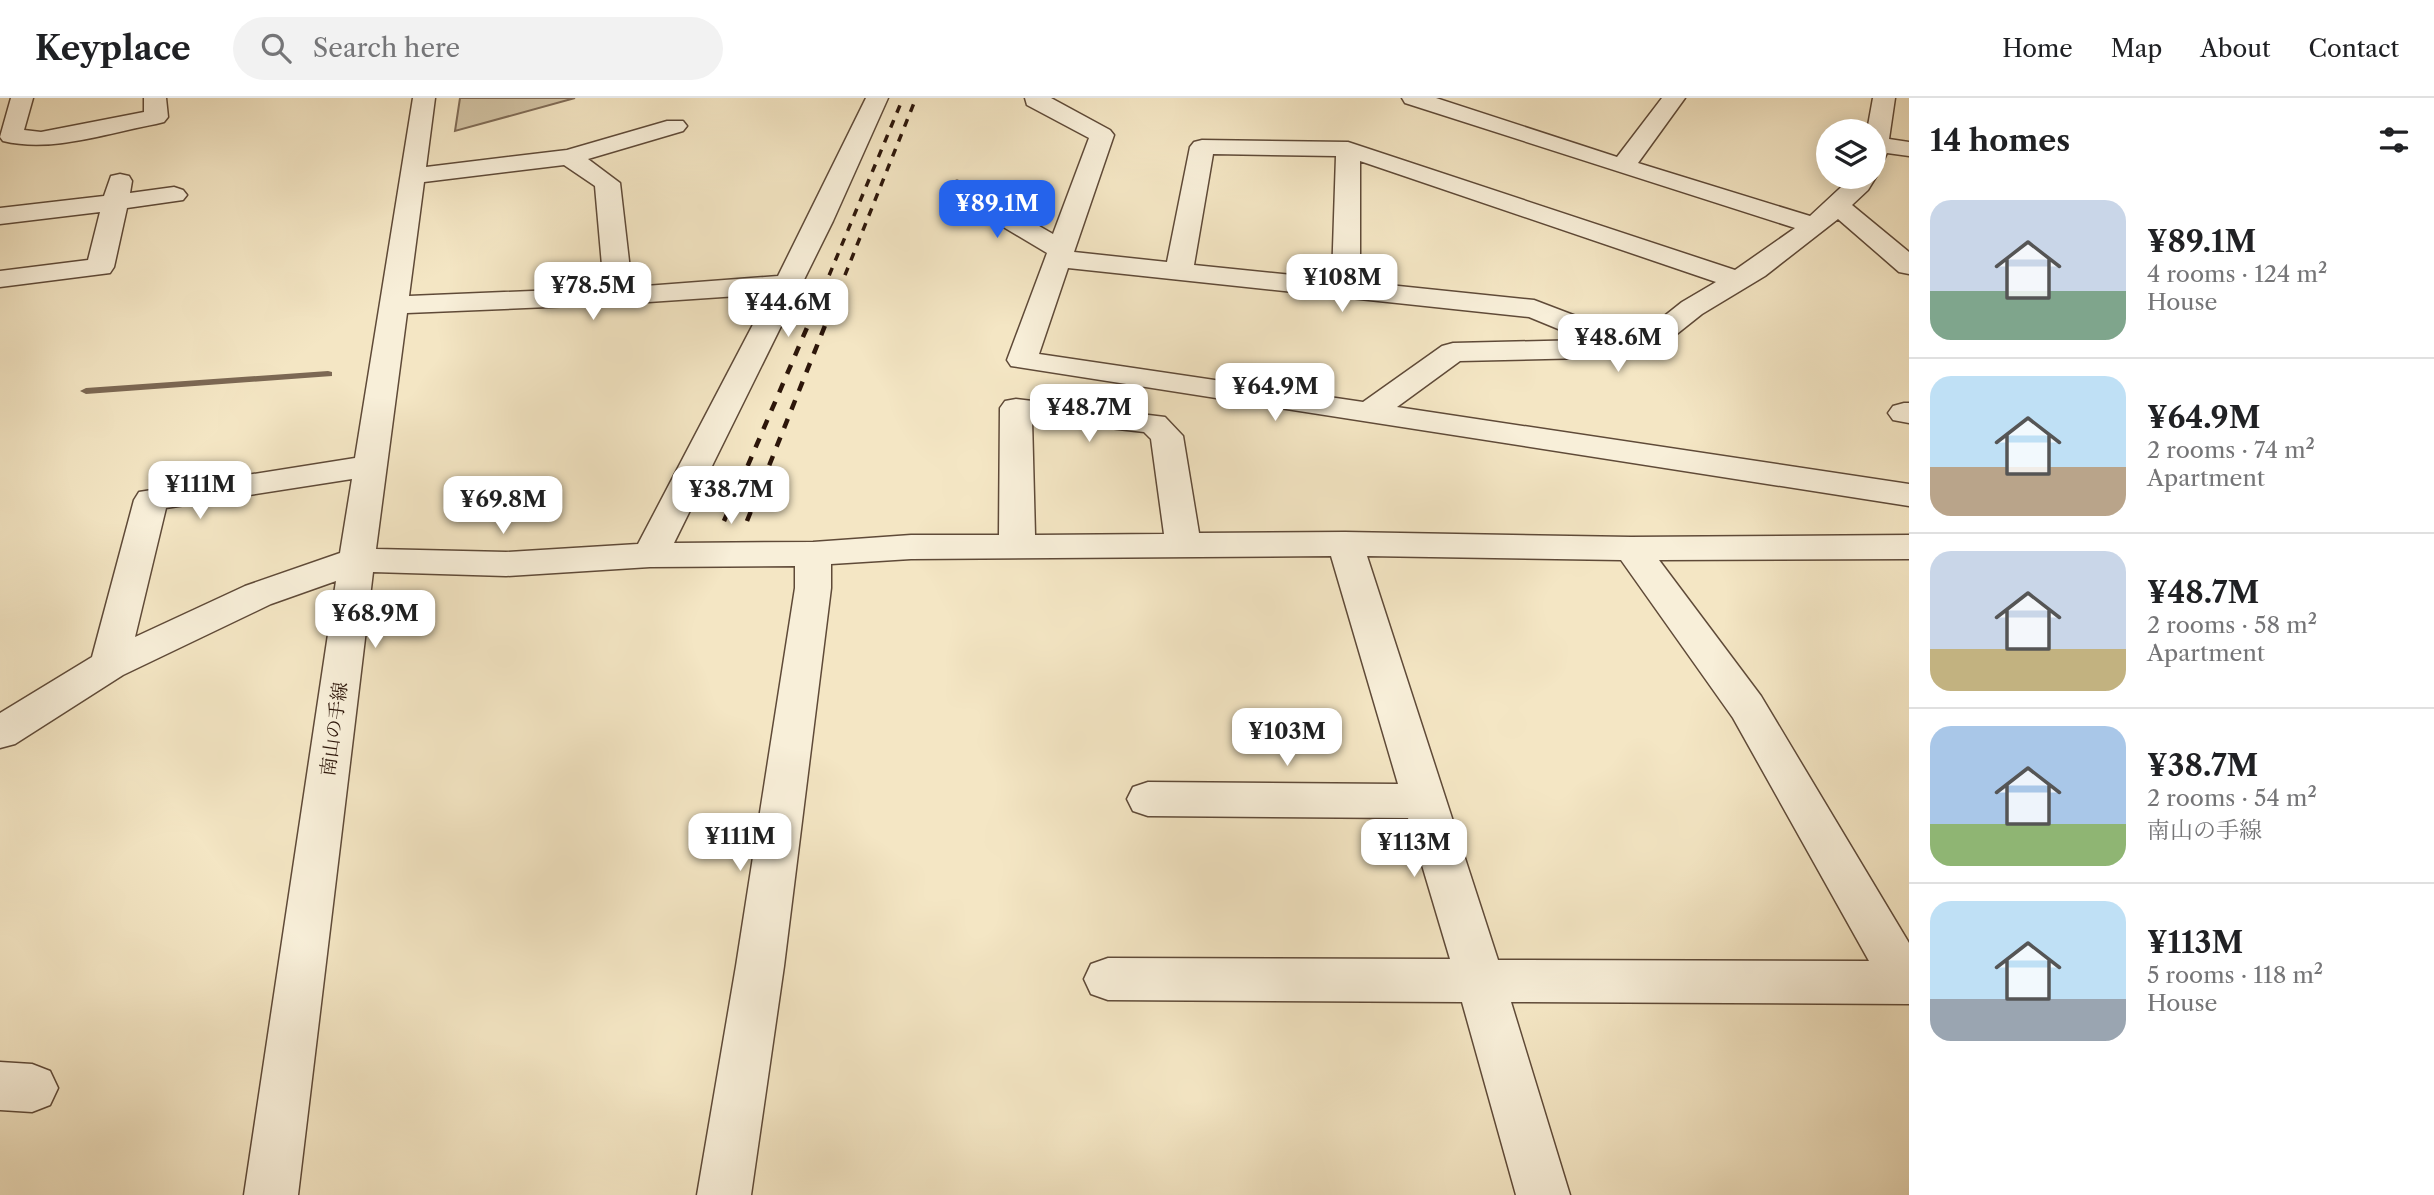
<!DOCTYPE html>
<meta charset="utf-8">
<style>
body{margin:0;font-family:"Libre Caslon Text","Noto Serif JP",serif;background:#f2f2f2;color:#202124;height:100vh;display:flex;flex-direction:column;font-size:26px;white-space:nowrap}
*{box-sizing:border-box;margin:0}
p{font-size:23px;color:#757577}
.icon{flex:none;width:38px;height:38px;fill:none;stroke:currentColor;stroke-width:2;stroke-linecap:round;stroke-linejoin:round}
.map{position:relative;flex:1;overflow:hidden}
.panel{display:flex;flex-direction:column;background:#fff;width:525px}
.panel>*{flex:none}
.buttons{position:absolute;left:1816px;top:21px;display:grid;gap:14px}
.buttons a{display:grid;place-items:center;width:70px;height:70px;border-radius:50%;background:#fff;box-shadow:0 4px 18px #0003;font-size:35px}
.price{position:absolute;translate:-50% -60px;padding:0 16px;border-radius:14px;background:#fff;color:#222;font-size:23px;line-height:46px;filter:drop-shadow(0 2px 4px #0008)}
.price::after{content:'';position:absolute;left:50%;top:42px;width:21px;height:16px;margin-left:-10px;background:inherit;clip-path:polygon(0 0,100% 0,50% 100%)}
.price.selected{background:#2563eb;color:#fff}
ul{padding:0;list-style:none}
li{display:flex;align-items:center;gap:21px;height:175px;padding:0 21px}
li+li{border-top:2px solid #e0e0e0}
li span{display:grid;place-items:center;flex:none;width:196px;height:140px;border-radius:21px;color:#555}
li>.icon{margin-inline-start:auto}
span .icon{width:84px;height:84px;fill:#fffc;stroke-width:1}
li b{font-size:30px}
h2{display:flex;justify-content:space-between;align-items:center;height:84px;padding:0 21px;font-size:30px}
header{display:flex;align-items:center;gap:42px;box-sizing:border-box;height:98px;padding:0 35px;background:#fff;border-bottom:2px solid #e0e0e0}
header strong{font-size:33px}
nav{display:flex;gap:38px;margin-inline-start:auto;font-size:24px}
.search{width:490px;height:63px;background:#f2f2f2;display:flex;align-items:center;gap:18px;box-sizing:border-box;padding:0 24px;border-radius:38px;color:#757577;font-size:26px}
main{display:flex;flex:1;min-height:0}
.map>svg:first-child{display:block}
.green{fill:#d2c3a4;stroke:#806c57;stroke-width:2}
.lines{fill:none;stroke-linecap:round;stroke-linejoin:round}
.stream{fill:#7c6854;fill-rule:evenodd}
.minor-casing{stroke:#5f4a38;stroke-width:3}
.minor{fill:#f8efd9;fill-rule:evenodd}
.rail-far1{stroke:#2d160a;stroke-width:3.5;stroke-dasharray:8 8;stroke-linecap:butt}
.rail{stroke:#2d160a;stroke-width:4.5;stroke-dasharray:10 10;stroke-linecap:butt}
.labels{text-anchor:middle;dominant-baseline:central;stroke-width:5;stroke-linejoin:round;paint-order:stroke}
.street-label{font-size:19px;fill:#2d160a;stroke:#f8efd9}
</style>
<header>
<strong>Keyplace</strong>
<div class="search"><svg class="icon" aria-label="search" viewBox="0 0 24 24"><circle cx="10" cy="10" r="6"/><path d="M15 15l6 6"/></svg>Search here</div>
<nav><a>Home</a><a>Map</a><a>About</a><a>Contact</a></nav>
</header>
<main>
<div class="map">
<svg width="1909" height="1097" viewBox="0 0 1909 1097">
<rect width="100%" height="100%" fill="#f4e6c4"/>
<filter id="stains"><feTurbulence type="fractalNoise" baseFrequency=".00286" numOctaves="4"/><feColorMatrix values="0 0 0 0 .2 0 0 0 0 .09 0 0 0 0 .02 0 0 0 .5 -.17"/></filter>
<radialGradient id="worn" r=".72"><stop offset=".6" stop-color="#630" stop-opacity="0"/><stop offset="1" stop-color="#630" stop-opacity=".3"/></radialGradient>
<!-- green -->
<path class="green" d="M 460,0 L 575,0 L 455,33 Z"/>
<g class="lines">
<!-- stream -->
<path class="stream" d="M 328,273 L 332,274 L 332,278 L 86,296 L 80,293 L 86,290 Z"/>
<!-- minor casing -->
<g class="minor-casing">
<path id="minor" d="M 11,0 L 33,0 L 24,32 L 41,34 L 144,14 L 144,0 L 166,0 L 168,19 L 164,24 L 156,26 C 107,35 52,55 3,43 L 0,39 Z
M 413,0 L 435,0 L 426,69 L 567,52 L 667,23 L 683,23 L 687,28 L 683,33 L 588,61 L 620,85 L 632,189 L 778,178 L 866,0 L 888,0 L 833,123 L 674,445 L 813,444 L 911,437 L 999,437 L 1000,310 L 1005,303 L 1016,301 L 1165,319 L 1183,338 L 1199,435 L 1345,434 L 1631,439 L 1909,437 L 1909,461 L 1659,462 L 1761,598 L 1909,845 L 1909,906 L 1511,904 L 1570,1097 L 1516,1097 L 1462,904 L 1108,902 L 1091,896 L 1084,881 L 1091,866 L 1108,860 L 1450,861 L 1408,720 L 1148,718 L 1133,713 L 1127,701 L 1133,689 L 1148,684 L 1398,686 L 1331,458 L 911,461 L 831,466 L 831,490 L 784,868 L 751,1097 L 697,1097 L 736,868 L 795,490 L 795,468 L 650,469 L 506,478 L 373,474 L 298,1097 L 244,1097 L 336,483 L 271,506 L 123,577 L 15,646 L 0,650 L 0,615 L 92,559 L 134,402 L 139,394 L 355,360 ZM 564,67 L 595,88 L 604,190 L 409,198 L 424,84 ZM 769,196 L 638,446 L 506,454 L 376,451 L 407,215 L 619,206 ZM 1032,321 L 1144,334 L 1151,341 L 1164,436 L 1035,437 ZM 352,381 L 340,455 L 245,488 L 135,539 L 166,410 ZM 1367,458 L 1621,462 L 1733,620 L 1869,863 L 1498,862 Z
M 1025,0 L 1051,0 L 1110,32 L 1114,37 L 1074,154 L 1167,164 L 1190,49 L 1194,44 L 1202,42 L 1348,44 L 1735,172 L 1795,130 L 1405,5 L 1402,0 L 1436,0 L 1617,59 L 1662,0 L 1685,0 L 1638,65 L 1810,118 L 1852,79 L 1874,79 L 1874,76 L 1876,79 L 1868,92 L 1852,107 L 1909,154 L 1909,176 L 1899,174 L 1838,121 L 1765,178 L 1702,216 L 1663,247 L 1631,259 L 1460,263 L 1397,309 L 1909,386 L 1909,408 L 1011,268 L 1007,262 L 1047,155 L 948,96 L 944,91 L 948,86 L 957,83 L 966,86 L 1053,136 L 1089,40 L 1027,7 ZM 1213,56 L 1336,58 L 1332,181 L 1194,167 ZM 1360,63 L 1716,184 L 1682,204 L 1643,235 L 1631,239 L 1534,202 L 1360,184 ZM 1068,170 L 1529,219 L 1585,242 L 1453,245 L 1442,248 L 1363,304 L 1039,256 Z
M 1873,0 L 1895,0 L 1889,41 L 1909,44 L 1909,58 L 1887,55 L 1883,64 L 1874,66 L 1874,33 L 1867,33 Z
M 120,76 L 129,78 L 132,83 L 130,95 L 174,89 L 183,92 L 187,97 L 183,102 L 127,110 L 114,169 L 110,175 L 0,189 L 0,173 L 88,162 L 100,114 L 0,126 L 0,110 L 104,98 L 111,78 Z
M 1904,305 L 1909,305 L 1909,325 L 1893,322 L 1888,315 L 1893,308 Z
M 0,964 L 32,966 L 50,973 L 58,990 L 50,1007 L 32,1014 L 0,1012 Z"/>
</g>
<!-- minor -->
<use href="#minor" class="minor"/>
<!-- rail-far1 -->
<path class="rail-far1" d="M 823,192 L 903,0
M 839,192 L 916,0"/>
<!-- rail -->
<path class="rail" d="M 724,423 L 824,190
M 747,423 L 840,190"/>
</g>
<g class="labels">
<!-- street labels -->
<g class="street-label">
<text transform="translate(334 631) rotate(-82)">南山の手線</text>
</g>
</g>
<rect width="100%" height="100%" filter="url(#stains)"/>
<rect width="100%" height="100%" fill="url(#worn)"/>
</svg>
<div class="buttons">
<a><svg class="icon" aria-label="layers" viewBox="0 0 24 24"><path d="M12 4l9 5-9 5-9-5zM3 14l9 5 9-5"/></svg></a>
</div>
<b class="price selected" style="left:997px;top:142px">¥89.1M</b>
<b class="price" style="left:1342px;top:216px">¥108M</b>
<b class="price" style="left:593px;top:224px">¥78.5M</b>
<b class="price" style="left:788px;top:241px">¥44.6M</b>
<b class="price" style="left:1618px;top:276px">¥48.6M</b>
<b class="price" style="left:1275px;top:325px">¥64.9M</b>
<b class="price" style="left:1089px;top:346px">¥48.7M</b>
<b class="price" style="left:200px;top:423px">¥111M</b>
<b class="price" style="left:731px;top:428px">¥38.7M</b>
<b class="price" style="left:503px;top:438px">¥69.8M</b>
<b class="price" style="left:375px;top:552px">¥68.9M</b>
<b class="price" style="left:1287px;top:670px">¥103M</b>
<b class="price" style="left:740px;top:775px">¥111M</b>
<b class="price" style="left:1414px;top:781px">¥113M</b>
</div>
<section class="panel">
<h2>14 homes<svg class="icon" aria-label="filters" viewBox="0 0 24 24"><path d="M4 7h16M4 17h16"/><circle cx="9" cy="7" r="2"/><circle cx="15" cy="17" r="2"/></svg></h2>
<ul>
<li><span style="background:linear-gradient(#c9d6e8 65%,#7fa58c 0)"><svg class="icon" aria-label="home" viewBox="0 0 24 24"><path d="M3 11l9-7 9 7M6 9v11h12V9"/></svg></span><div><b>¥89.1M</b><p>4 rooms · 124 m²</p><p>House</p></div></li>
<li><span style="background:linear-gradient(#bfe0f5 65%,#b9a48a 0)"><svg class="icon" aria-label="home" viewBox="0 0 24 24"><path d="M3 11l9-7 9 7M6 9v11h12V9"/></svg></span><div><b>¥64.9M</b><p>2 rooms · 74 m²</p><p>Apartment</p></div></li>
<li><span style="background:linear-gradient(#c9d6e8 70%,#c2b280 0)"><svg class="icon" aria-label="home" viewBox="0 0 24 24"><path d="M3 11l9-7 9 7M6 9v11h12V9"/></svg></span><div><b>¥48.7M</b><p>2 rooms · 58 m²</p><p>Apartment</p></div></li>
<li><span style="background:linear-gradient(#a9c7e8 70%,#8fb573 0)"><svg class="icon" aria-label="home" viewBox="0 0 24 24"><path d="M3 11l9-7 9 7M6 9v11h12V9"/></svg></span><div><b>¥38.7M</b><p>2 rooms · 54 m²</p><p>南山の手線</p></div></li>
<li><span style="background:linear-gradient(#bfe0f5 70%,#9aa5b1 0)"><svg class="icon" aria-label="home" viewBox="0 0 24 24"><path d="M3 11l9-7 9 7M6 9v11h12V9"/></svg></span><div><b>¥113M</b><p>5 rooms · 118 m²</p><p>House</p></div></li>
</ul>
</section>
</main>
